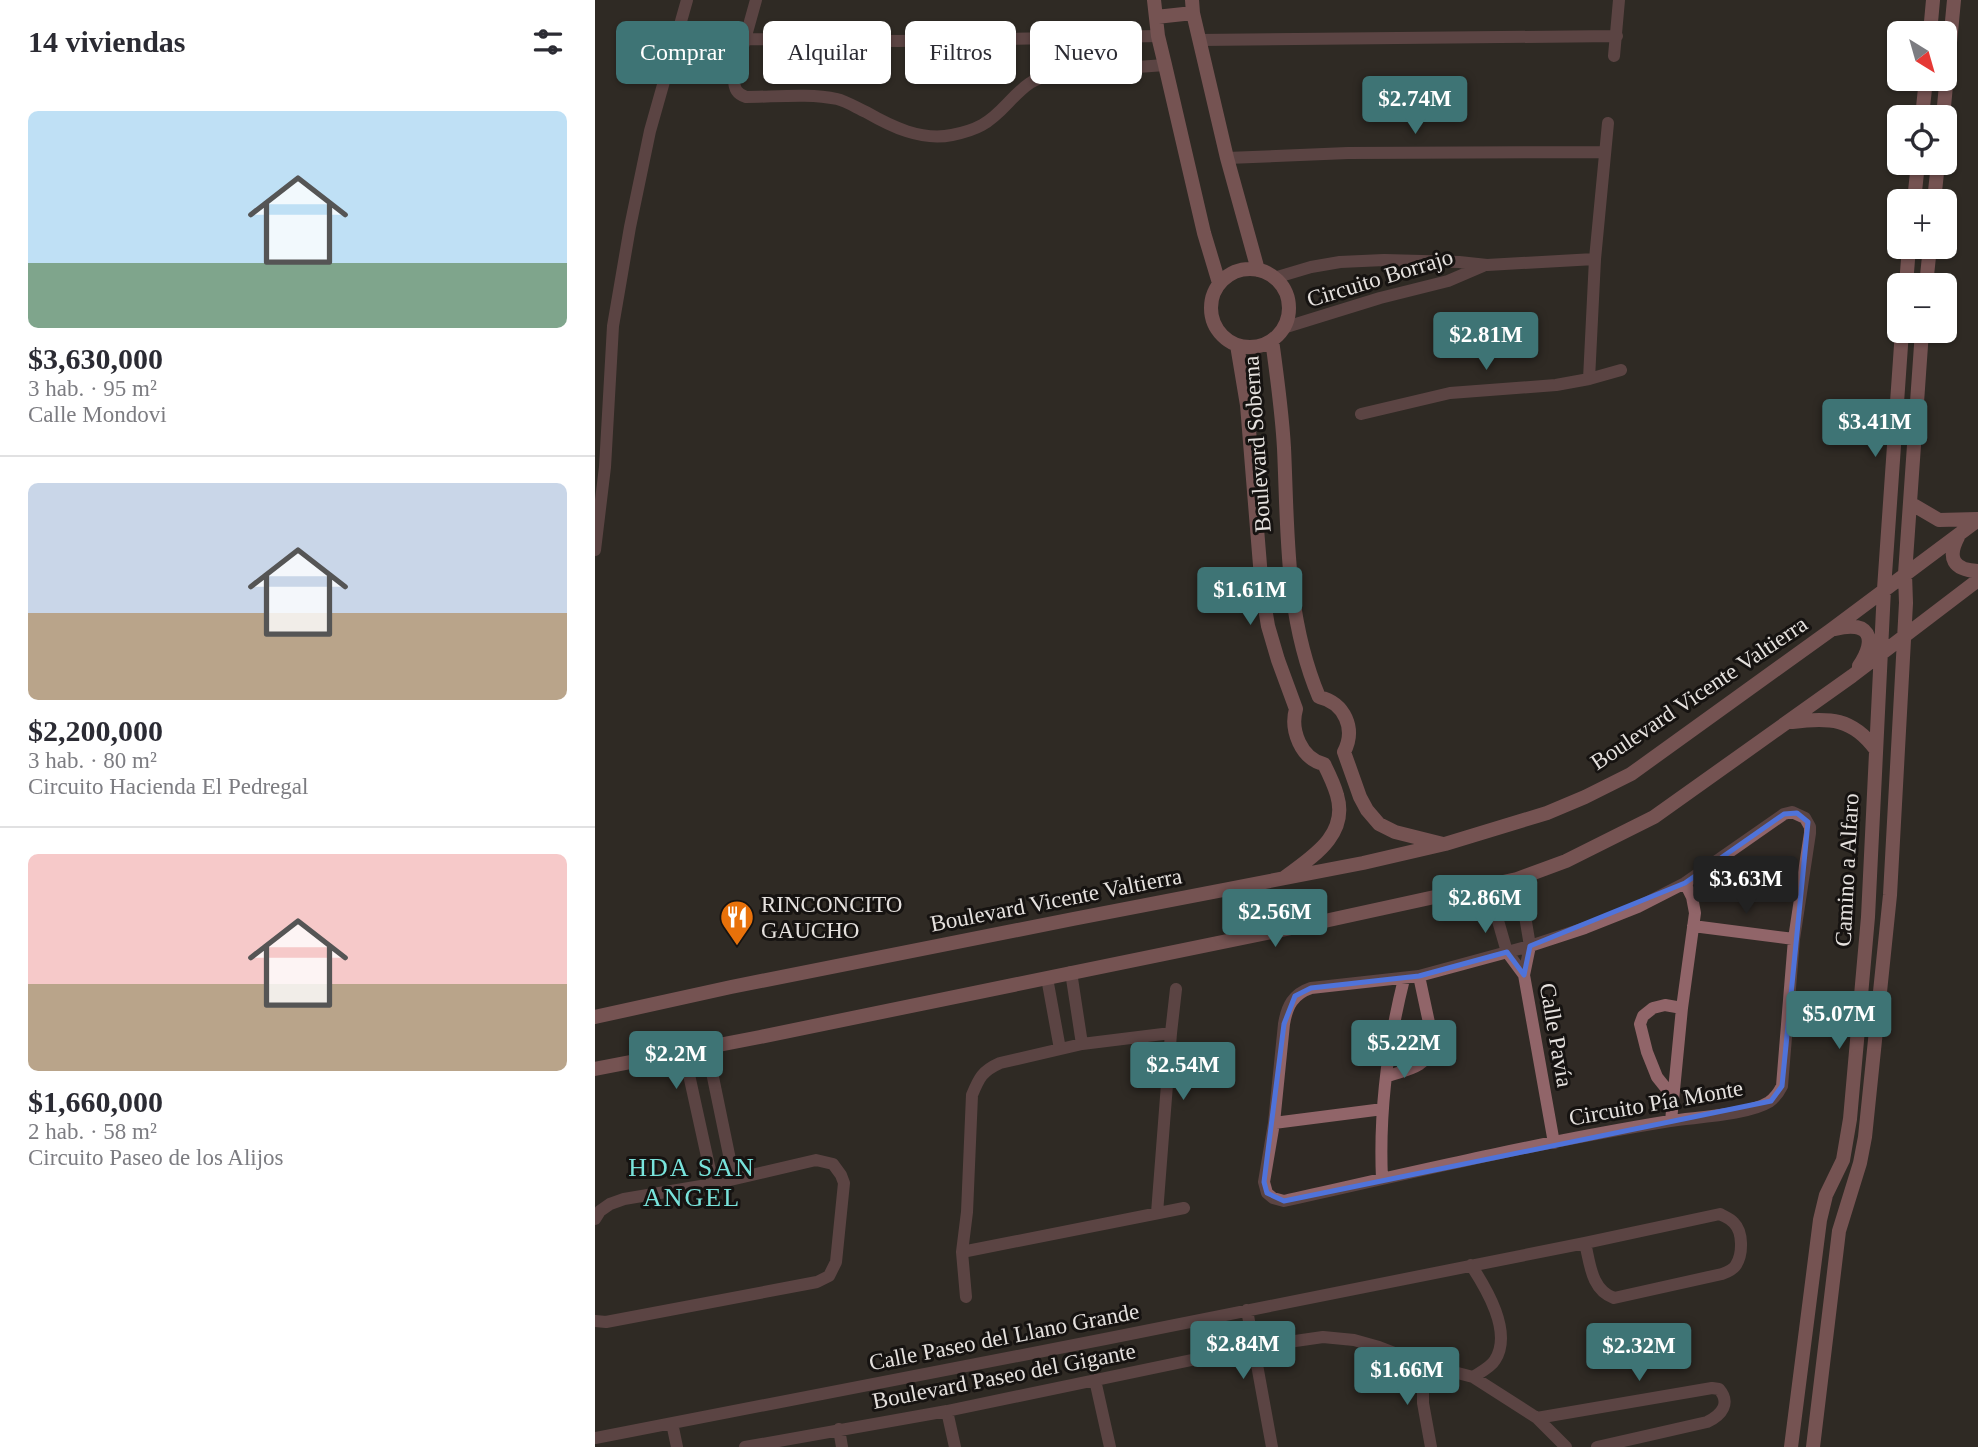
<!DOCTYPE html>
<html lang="es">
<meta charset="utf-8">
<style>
body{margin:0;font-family:"Times New Roman",serif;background:#f2f2f3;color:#2b2b33;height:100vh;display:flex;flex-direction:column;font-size:26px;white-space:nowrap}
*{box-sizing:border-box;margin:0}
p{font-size:23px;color:#7c7c81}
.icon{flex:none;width:38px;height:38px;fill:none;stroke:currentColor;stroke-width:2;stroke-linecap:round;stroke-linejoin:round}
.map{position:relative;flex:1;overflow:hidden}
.panel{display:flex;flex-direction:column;background:#fff;width:595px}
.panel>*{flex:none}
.hud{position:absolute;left:21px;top:21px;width:665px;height:63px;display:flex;gap:14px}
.needle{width:46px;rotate:143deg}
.controls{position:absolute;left:1292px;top:21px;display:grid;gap:14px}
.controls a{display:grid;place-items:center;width:70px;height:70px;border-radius:10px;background:#fff;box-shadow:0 2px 5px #0004;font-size:35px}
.price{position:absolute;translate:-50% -60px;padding:0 16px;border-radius:7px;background:#3e7475;color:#fff;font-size:23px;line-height:46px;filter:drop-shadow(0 2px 4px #0008)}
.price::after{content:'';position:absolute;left:50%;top:42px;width:21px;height:16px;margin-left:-10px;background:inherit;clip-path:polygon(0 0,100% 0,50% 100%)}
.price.selected{background:#222;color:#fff}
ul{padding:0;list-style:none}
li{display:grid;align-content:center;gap:14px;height:371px;padding:0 28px}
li+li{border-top:2px solid #e1e1e2}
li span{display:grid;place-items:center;height:217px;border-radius:10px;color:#555}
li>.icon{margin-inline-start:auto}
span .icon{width:126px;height:126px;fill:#fffc;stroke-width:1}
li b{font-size:30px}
h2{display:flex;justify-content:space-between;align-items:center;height:84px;padding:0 28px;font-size:30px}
.tag{padding:0 24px;border-radius:10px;background:#fff;box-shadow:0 2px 5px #0004;font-size:24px;line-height:63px}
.tag.selected{background:#3e7475;color:#fff}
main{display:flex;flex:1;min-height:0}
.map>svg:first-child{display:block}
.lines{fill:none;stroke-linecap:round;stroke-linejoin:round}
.street{stroke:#916569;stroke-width:12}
.secondary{stroke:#cb858b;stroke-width:14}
.marked{fill:none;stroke:#4f73da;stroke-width:5;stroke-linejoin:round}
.labels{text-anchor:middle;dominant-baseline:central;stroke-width:6;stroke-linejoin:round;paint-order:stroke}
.street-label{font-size:23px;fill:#e5e1de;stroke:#161311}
.poi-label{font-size:23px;fill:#e5e1de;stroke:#161311;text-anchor:start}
.quarter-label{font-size:26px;letter-spacing:2px;fill:#78e3db;stroke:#161311}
</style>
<main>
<section class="panel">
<h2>14 viviendas<svg class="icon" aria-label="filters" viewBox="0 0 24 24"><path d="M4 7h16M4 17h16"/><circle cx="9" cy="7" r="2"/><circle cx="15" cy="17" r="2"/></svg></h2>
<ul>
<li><span style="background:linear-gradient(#bfe0f5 70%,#7fa58c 0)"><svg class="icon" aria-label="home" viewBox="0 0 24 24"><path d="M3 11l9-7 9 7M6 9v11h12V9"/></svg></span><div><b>$3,630,000</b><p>3 hab. · 95 m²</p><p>Calle Mondovi</p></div></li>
<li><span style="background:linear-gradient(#c9d6e8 60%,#b9a48a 0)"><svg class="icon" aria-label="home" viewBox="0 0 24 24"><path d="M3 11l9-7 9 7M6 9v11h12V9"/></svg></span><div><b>$2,200,000</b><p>3 hab. · 80 m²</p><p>Circuito Hacienda El Pedregal</p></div></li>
<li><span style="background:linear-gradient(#f6c9c9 60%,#b9a48a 0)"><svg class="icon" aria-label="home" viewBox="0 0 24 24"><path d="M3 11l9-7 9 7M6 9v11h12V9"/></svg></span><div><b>$1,660,000</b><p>2 hab. · 58 m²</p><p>Circuito Paseo de los Alijos</p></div></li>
</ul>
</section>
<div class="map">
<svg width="1383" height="1447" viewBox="0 0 1383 1447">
<rect width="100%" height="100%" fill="#302a25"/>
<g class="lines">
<!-- street -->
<path class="street" d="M 161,0 L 139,79 C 139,89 142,94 151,97 C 179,97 214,93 242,99 C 251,101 262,108 271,112 C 297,127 326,141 357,135 C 367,133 378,130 387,125 C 406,115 417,95 435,83 C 443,78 451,76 460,73 L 570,65
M 151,39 L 303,41 L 563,36
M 604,40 L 1022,36
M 1019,56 L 1024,0
M 632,158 L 753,153 L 1010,152
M 679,278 L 716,267 L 745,262 L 789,260 L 864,262 L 892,265 L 1000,259
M 688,328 L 785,298 L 853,281 L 888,266
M 994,379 L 1000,259 L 1013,123
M 766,414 L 855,393 L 961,385 L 994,379 L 1026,370
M 0,550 L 10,467 L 18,326 L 35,227 L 55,131 L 92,0
M 1197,812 L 1210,818 L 1215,827 L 1215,833 L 1199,939 L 1187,1086 C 1184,1092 1180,1098 1174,1102 C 1153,1115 1101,1117 1075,1121 C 946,1142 817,1172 689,1201 L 678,1198 L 672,1193 L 669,1182 L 679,1123 L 689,1024 C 692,1006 698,994 716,988 L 824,976 L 935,946 L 990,928 L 1043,907 L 1090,883 L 1189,814 Z
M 922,879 L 928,904 L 935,946 L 929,975 L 959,1143
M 893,886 L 912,952 L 929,975
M 1098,926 L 1199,939
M 476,972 L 487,1044
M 452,978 L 465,1049
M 112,1048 L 139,1179
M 89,1052 L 118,1184
M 793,1076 C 813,1069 830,1068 839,1046 L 824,976
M 1078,1097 L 1062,1077 L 1052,1052 L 1045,1024 L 1048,1016 L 1058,1008 L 1070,1005 L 1087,1008
M 1076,1121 L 1087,1008 L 1100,913 L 1097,897 L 1090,883
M 679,1123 L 788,1109
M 787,1179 C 784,1113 793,1043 809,979
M 562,1213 L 576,1033 L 581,989
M 0,1219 L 5,1211 L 15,1204 L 29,1199 L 118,1184 L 221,1160 L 238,1164 L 246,1175 L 249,1183 L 241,1262 L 234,1276 L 222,1282 L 11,1322 L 0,1321
M 367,1252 L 589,1208
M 876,1265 C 891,1288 918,1332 900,1360 C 896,1367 886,1372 878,1377
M 371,1297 L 367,1252 L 372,1212 L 377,1095 C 384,1078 387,1071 405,1063 L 487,1044 L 576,1033
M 652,1310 L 677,1447
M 828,1364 L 828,1403 L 836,1447
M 500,1380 L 515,1447
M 352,1411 L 360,1447
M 942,1418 L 1117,1388 L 1124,1389 C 1136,1403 1127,1415 1112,1422 L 1002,1447
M 77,1423 L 82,1447
M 244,1429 L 247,1447
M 0,1438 L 510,1339 L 990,1243 L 1125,1214 C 1130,1217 1135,1218 1139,1223 C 1148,1232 1148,1254 1141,1265 C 1138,1270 1132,1272 1127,1274 L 1019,1298 C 996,1290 995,1263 990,1243
M 150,1447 L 352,1411 L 659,1347 L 728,1337 L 759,1340 L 784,1347 L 828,1364 L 878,1377 L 942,1418 L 971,1447"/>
<!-- secondary -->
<path class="secondary" d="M 559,0 L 563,36 L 570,65 L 609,233 L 624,283
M 597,0 L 598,13 L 632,158 L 663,270
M 561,17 L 598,13
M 1335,33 L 1338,0
M 1327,117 L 1331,79
M 1348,117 L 1359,0
M 1319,201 L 1323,163
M 1339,201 L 1343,163
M616 308a39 39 0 1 1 78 0a39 39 0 1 1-78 0Z
M 1311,285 L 1314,247
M 1331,285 L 1335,247
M 677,340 C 682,376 687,412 689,448 C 693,533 690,616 724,697 C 750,703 761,729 749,752 L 765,797 L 772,810 L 784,824 L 800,832 L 848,844
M 642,345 L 652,405 L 667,590 L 673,626 L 683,660 L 701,709 C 695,730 706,759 729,764 C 734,774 739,784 742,795 C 754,835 717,857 690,877
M 1315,503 L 1344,520 L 1383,519
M 1363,537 C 1352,558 1358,570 1383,571
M 1240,629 C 1274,620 1283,638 1264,666
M 1197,722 C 1234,717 1258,718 1281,750
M 0,1017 L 136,987 L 478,919 L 768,863 L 850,844 L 952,813 L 990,797 L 1036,774 L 1236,630 L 1383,520
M 0,1069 L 165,1037 L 725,922 L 922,879 L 971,861 L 1059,817 L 1257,676 L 1383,580
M 1196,1447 L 1225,1220 L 1231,1195 L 1248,1160 L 1255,1119 L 1273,917 L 1289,589 L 1307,331
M 1218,1447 L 1244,1231 L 1265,1163 L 1270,1137 L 1295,895 L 1311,603 L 1310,574 L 1327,331"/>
</g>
<!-- marked area -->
<path d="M0 0H1383V1447H0ZM 1202,813 L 1213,822 L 1187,1086 L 1176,1101 L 689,1201 L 672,1193 L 669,1182 L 689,1024 L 700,996 L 716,988 L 824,976 L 912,952 L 929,975 L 935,946 L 1090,883 L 1189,814 Z" fill="#302a25" fill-opacity=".55" fill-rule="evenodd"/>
<path class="marked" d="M 1202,813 L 1213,822 L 1187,1086 L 1176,1101 L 689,1201 L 672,1193 L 669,1182 L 689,1024 L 700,996 L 716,988 L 824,976 L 912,952 L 929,975 L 935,946 L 1090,883 L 1189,814 Z"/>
<!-- icons -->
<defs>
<g id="restaurant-pin" transform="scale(1.75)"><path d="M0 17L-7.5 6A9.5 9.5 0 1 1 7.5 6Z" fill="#e8710a" stroke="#161311"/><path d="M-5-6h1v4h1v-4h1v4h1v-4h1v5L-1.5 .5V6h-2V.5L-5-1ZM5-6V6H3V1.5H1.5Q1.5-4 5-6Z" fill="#fff"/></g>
</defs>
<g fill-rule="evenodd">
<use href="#restaurant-pin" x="142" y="917"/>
</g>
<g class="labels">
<!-- street labels -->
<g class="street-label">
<text transform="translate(785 278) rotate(-17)">Circuito Borrajo</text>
<text transform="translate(662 444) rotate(-94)">Boulevard Soberna</text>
<text transform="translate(1104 693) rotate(-34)">Boulevard Vicente Valtierra</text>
<text transform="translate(1252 870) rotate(-87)">Camino a Alfaro</text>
<text transform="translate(461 900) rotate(-11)">Boulevard Vicente Valtierra</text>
<text transform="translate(961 1035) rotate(80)">Calle Pavía</text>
<text transform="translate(1061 1103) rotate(-10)">Circuito Pía Monte</text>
<text transform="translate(409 1337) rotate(-11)">Calle Paseo del Llano Grande</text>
<text transform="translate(409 1376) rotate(-11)">Boulevard Paseo del Gigante</text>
</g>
<!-- poi labels -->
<g class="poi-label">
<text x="166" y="904">RINCONCITO<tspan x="166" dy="26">GAUCHO</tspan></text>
</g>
<!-- quarter labels -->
<g class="quarter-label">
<text x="97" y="1167">HDA SAN<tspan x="97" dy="30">ANGEL</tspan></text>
</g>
</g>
</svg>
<div class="controls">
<a><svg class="needle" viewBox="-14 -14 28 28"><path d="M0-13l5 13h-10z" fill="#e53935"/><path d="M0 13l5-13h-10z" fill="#7c7c81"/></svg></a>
<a><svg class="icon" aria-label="locate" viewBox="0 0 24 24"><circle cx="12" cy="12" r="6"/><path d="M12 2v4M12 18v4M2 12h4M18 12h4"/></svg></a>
<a>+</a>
<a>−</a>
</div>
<b class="price" style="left:820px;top:136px">$2.74M</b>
<b class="price" style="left:891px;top:372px">$2.81M</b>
<b class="price" style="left:1280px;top:459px">$3.41M</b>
<b class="price" style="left:655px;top:627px">$1.61M</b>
<b class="price selected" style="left:1151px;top:916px">$3.63M</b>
<b class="price" style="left:890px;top:935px">$2.86M</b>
<b class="price" style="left:680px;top:949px">$2.56M</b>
<b class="price" style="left:1244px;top:1051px">$5.07M</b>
<b class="price" style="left:809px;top:1080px">$5.22M</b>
<b class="price" style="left:81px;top:1091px">$2.2M</b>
<b class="price" style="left:588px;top:1102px">$2.54M</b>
<b class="price" style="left:648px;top:1381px">$2.84M</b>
<b class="price" style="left:1044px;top:1383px">$2.32M</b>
<b class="price" style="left:812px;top:1407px">$1.66M</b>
<div class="hud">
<a class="tag selected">Comprar</a>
<a class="tag">Alquilar</a>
<a class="tag">Filtros</a>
<a class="tag">Nuevo</a>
</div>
</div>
</main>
